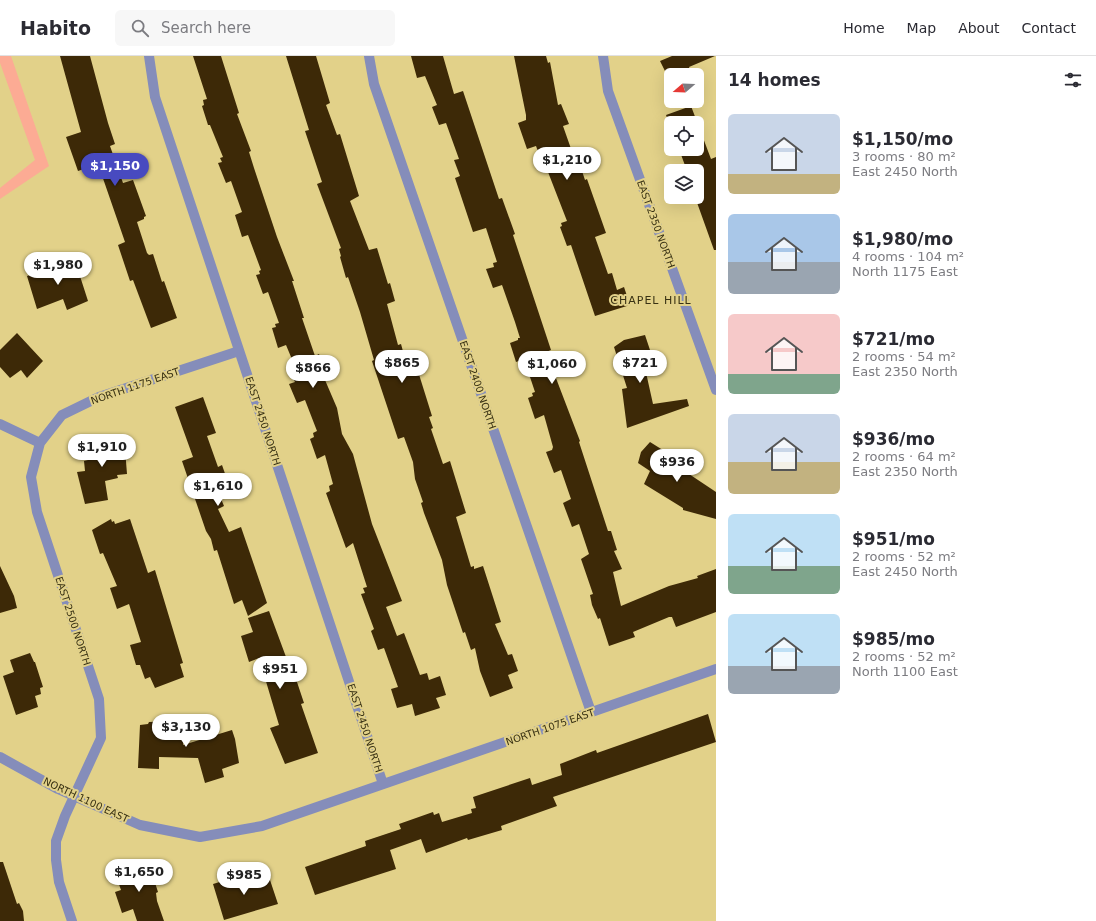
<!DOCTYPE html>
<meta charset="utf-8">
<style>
body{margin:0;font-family:"DejaVu Sans",sans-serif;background:#f7f7f7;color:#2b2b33;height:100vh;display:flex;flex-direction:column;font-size:15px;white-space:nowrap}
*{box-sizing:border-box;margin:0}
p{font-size:13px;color:#7c7c81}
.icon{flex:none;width:22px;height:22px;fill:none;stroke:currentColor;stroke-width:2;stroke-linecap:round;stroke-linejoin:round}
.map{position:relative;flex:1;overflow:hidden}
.panel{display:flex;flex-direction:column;background:#fff;width:380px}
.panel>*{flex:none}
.needle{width:26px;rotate:251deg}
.buttons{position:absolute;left:664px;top:12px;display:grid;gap:8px}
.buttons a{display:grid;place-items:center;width:40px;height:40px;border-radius:6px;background:#fff;box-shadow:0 4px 16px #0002;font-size:20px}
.price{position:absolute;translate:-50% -34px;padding:0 9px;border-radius:14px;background:#fff;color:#222;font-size:13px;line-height:26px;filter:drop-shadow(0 1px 2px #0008)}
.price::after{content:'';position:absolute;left:50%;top:24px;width:12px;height:9px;margin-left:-6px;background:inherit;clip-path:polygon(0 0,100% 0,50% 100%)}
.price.on{background:#484ac0;color:#fff}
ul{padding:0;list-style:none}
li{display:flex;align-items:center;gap:12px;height:100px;padding:0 12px}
li span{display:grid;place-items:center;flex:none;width:112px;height:80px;border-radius:6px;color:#555}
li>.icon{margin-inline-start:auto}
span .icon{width:48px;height:48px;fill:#fffc;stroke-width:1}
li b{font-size:17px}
h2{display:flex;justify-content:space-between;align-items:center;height:48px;padding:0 12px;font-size:17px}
header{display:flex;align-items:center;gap:24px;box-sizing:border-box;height:56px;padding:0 20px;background:#fff;border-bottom:1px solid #e1e1e2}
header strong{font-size:19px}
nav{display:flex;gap:22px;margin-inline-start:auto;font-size:14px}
.search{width:280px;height:36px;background:#f7f7f7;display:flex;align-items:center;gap:10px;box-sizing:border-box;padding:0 14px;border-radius:6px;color:#7c7c81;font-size:15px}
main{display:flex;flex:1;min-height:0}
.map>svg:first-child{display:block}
.green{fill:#fcab94}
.building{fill:#3d2907}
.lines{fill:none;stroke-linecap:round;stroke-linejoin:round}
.street{stroke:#858dba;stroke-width:10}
.labels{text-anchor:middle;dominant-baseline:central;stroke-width:4;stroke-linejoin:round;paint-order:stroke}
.street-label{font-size:10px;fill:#383113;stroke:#e2d189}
.neighbourhood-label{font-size:11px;letter-spacing:1px;fill:#383113;stroke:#e2d189}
</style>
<header>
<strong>Habito</strong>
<div class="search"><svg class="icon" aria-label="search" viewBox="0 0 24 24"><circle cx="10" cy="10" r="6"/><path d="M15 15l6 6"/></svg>Search here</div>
<nav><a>Home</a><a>Map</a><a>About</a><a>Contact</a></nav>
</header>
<main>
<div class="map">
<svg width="716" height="865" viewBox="0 0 716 865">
<rect width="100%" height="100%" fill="#e2d189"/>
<!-- green -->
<path class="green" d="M 0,0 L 11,0 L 49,110 L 0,143 L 0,132 L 35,104 L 0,7 Z"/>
<!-- building -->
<path class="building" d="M 60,0 L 90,0 L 108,67 L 115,88 L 110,90 L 123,127 L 133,124 L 146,160 L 144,161 L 144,163 L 137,166 L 147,197 L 149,199 L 153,198 L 162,226 L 164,225 L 177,262 L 151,272 L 133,224 L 130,225 L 118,189 L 125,186 L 98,108 L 78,115 L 66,81 L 81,76 Z
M 193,0 L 221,0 L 239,57 L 237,58 L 251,95 L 249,96 L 254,112 L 277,181 L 294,225 L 292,225 L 304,262 L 302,262 L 315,300 L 319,298 L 326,315 L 322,317 L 337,352 L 342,378 L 353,398 L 372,468 L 402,545 L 386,551 L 397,580 L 404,577 L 420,619 L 427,617 L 429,624 L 440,620 L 446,639 L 436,642 L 440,652 L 415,660 L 412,648 L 397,652 L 391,633 L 398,631 L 384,592 L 378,594 L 371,575 L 374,573 L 361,538 L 365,537 L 363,532 L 367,531 L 353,487 L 346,492 L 326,437 L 330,435 L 329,430 L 333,428 L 325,399 L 317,403 L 310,383 L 314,381 L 313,377 L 317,375 L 305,344 L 297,347 L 289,328 L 295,326 L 293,322 L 299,320 L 286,289 L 278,292 L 272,272 L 276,271 L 275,268 L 279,267 L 268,236 L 263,238 L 256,219 L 260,218 L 259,215 L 261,214 L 248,179 L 242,181 L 235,159 L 242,156 L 231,125 L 226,127 L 218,107 L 222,106 L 220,102 L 223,101 L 210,69 L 208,69 L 202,50 L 204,49 L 203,44 L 207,43 Z
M 286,0 L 316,0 L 330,47 L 326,49 L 337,79 L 340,78 L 359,140 L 350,145 L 369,194 L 377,192 L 388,228 L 390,227 L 395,245 L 387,248 L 398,289 L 401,288 L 404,299 L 412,296 L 432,360 L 429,361 L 433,372 L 431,373 L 443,408 L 450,405 L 466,457 L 456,461 L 471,511 L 474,510 L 474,513 L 483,510 L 501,566 L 495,568 L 508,599 L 512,598 L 518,615 L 508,619 L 513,632 L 490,641 L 480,615 L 475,592 L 471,594 L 465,576 L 463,577 L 447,529 L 442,504 L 424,457 L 421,447 L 423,446 L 415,423 L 413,406 L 404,381 L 398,383 L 372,305 L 374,304 L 360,256 L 348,221 L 346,222 L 340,201 L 341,200 L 339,193 L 341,192 L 317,128 L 322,126 L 305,75 L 309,74 Z
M 411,0 L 443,0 L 454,38 L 463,35 L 499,143 L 502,142 L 515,178 L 513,179 L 551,294 L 546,296 L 580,385 L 579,386 L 608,475 L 611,475 L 617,494 L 614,495 L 622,513 L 613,516 L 621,550 L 669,530 L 698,522 L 697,520 L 716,513 L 716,556 L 676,571 L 672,561 L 669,561 L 633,576 L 635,581 L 609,590 L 600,562 L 598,563 L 592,549 L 590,539 L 593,538 L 581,503 L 589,498 L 579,468 L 572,471 L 563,447 L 571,443 L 561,414 L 554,417 L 546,396 L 552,394 L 553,391 L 544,359 L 535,363 L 528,342 L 533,340 L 532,337 L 535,336 L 524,303 L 516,306 L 510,287 L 518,284 L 518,282 L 520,282 L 515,266 L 502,229 L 493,232 L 486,213 L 494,211 L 493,207 L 497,206 L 486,172 L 473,176 L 455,122 L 460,120 L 454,104 L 459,103 L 446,67 L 439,69 L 432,51 L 437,49 L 425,20 L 417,22 Z
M 514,0 L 546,0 L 548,7 L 550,6 L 558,49 L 561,48 L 569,68 L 563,70 L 576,107 L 579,106 L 585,124 L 587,123 L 606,177 L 595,181 L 608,218 L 612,217 L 617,234 L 624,231 L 630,249 L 595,260 L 571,189 L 567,190 L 560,171 L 562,170 L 561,167 L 567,165 L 541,98 L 539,98 L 536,90 L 527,93 L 518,67 L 526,64 L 526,59 Z
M 672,0 L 715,0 L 689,11 L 692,19 L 667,19 L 660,5 Z
M 691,50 L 711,103 L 716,101 L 716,194 L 714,194 L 695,141 L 697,141 L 697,115 L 687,115 L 679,93 L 697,93 L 697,67 L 671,67 L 671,72 L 666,59 Z
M 73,205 L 77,217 L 79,217 L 88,245 L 67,254 L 63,243 L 37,253 L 27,220 L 49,213 L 47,208 Z
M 17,277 L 43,305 L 27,322 L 21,314 L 10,322 L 0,311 L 0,294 Z
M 645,279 L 650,294 L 646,296 L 650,311 L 645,312 L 653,348 L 687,343 L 689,350 L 627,372 L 622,333 L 627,332 L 614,291 L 624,284 Z
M 203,341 L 216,377 L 207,380 L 218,411 L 222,409 L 229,429 L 216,431 L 224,450 L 218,453 L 229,476 L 241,471 L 267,547 L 248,560 L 242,544 L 234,548 L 217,494 L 214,495 L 211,483 L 206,475 L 182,405 L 193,401 L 175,351 Z
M 124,380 L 127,418 L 117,419 L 118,422 L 105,425 L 108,444 L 85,448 L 77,416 L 85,415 L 84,405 L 88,404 L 85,391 L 103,381 L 108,382 Z
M 650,386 L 674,401 L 673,404 L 678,407 L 677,410 L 716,436 L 716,463 L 683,454 L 683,452 L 644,428 L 650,415 L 638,407 L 641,396 Z
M 111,463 L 112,466 L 114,465 L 115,468 L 130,463 L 148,517 L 155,514 L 183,607 L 180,608 L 184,621 L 155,632 L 150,621 L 145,623 L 140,609 L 136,609 L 130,589 L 141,586 L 129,548 L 117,553 L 110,532 L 117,530 L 103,497 L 100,498 L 92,474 Z
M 0,510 L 14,540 L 17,552 L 0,557 Z
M 269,555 L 289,609 L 291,608 L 304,647 L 301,648 L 318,697 L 285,708 L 270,672 L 279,669 L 259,602 L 249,606 L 241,580 L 253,576 L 248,562 Z
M 30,597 L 34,606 L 35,606 L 43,631 L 40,632 L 41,638 L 35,640 L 38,651 L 16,659 L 3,620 L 14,616 L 10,604 Z
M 708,658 L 716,686 L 553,741 L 557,750 L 501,770 L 502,774 L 468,784 L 467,782 L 426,797 L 421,783 L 390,794 L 396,813 L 315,839 L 305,811 L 366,790 L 365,785 L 401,773 L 399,768 L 433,756 L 434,759 L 439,757 L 442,766 L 472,757 L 471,753 L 476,752 L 473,741 L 530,722 L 532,729 L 562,719 L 560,708 L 596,694 L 597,697 Z
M 175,665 L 185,667 L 183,689 L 232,674 L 235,683 L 239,707 L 222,713 L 224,721 L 205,727 L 198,702 L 159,701 L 159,713 L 138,712 L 140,669 L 148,668 L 149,666 Z
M 148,805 L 158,836 L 156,837 L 157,845 L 164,865 L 137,865 L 133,853 L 122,857 L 115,836 L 121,834 L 116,820 L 127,816 L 126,813 Z
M 0,806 L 3,806 L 17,848 L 19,847 L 23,855 L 24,865 L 0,865 Z
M 262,821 L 262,823 L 269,821 L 278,848 L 224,864 L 213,828 L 233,822 L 235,827 Z"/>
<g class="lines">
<!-- street -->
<path class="street" d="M 149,0 L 155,41 L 383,728
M 369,0 L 374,28 L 591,656
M 603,0 L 608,35 L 716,334
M 0,368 L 40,387
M 0,701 L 58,733 L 140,769 L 200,781 L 262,770 L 716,613
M 72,865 L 59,826 L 56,804 L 56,785 L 65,760 L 101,682 L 99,643 L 37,456 L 31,421 L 40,387 L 62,359 L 99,341 L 239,295"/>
</g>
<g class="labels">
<!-- street labels -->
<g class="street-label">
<text transform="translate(656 168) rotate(70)">EAST 2350 NORTH</text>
<text transform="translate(478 329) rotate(71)">EAST 2400 NORTH</text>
<text transform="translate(135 330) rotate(-19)">NORTH 1175 EAST</text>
<text transform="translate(263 365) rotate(72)">EAST 2450 NORTH</text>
<text transform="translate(73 565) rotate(72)">EAST 2500 NORTH</text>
<text transform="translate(550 671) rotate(-19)">NORTH 1075 EAST</text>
<text transform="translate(365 672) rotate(72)">EAST 2450 NORTH</text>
<text transform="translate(86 744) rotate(25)">NORTH 1100 EAST</text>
</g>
<!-- neighbourhood labels -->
<g class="neighbourhood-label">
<text x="651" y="244">CHAPEL HILL</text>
</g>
</g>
</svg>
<div class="buttons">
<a><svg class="needle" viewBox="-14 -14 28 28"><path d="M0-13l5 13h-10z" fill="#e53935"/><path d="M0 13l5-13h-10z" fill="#7c7c81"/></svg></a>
<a><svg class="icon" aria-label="locate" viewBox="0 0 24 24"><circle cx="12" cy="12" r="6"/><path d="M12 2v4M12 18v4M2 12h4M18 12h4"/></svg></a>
<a><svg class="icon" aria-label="layers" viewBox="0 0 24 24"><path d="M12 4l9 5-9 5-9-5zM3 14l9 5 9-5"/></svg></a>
</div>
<b class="price" style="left:567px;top:125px">$1,210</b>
<b class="price on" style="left:115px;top:131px">$1,150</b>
<b class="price" style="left:58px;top:230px">$1,980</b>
<b class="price" style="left:402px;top:328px">$865</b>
<b class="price" style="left:640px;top:328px">$721</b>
<b class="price" style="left:552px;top:329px">$1,060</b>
<b class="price" style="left:313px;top:333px">$866</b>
<b class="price" style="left:102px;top:412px">$1,910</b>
<b class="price" style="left:677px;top:427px">$936</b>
<b class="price" style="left:218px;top:451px">$1,610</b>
<b class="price" style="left:280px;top:634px">$951</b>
<b class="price" style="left:186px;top:692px">$3,130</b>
<b class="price" style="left:139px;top:837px">$1,650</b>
<b class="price" style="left:244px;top:840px">$985</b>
</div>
<section class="panel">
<h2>14 homes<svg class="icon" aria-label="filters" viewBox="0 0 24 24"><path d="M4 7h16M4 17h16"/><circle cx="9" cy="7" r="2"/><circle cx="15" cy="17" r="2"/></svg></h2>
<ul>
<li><span style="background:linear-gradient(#c9d6e8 75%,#c2b280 0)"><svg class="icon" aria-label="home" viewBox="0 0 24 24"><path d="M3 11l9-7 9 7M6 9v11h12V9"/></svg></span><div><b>$1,150/mo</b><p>3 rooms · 80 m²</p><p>East 2450 North</p></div></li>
<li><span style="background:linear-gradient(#a9c7e8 60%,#9aa5b1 0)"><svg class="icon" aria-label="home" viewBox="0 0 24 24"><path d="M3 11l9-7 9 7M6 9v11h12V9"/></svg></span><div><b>$1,980/mo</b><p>4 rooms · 104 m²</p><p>North 1175 East</p></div></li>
<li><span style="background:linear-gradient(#f6c9c9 75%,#7fa58c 0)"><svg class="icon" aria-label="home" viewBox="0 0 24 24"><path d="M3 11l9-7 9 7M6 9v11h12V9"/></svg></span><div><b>$721/mo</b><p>2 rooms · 54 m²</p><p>East 2350 North</p></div></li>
<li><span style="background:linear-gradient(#c9d6e8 60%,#c2b280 0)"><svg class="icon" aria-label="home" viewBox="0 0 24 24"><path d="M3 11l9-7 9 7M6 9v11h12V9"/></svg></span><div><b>$936/mo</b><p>2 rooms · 64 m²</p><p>East 2350 North</p></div></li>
<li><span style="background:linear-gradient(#bfe0f5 65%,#7fa58c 0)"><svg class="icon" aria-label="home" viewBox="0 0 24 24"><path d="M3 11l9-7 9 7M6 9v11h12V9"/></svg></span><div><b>$951/mo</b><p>2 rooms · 52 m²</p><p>East 2450 North</p></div></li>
<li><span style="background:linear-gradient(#bfe0f5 65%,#9aa5b1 0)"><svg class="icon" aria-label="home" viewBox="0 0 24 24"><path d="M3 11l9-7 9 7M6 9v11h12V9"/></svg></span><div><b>$985/mo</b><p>2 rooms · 52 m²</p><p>North 1100 East</p></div></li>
</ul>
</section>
</main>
